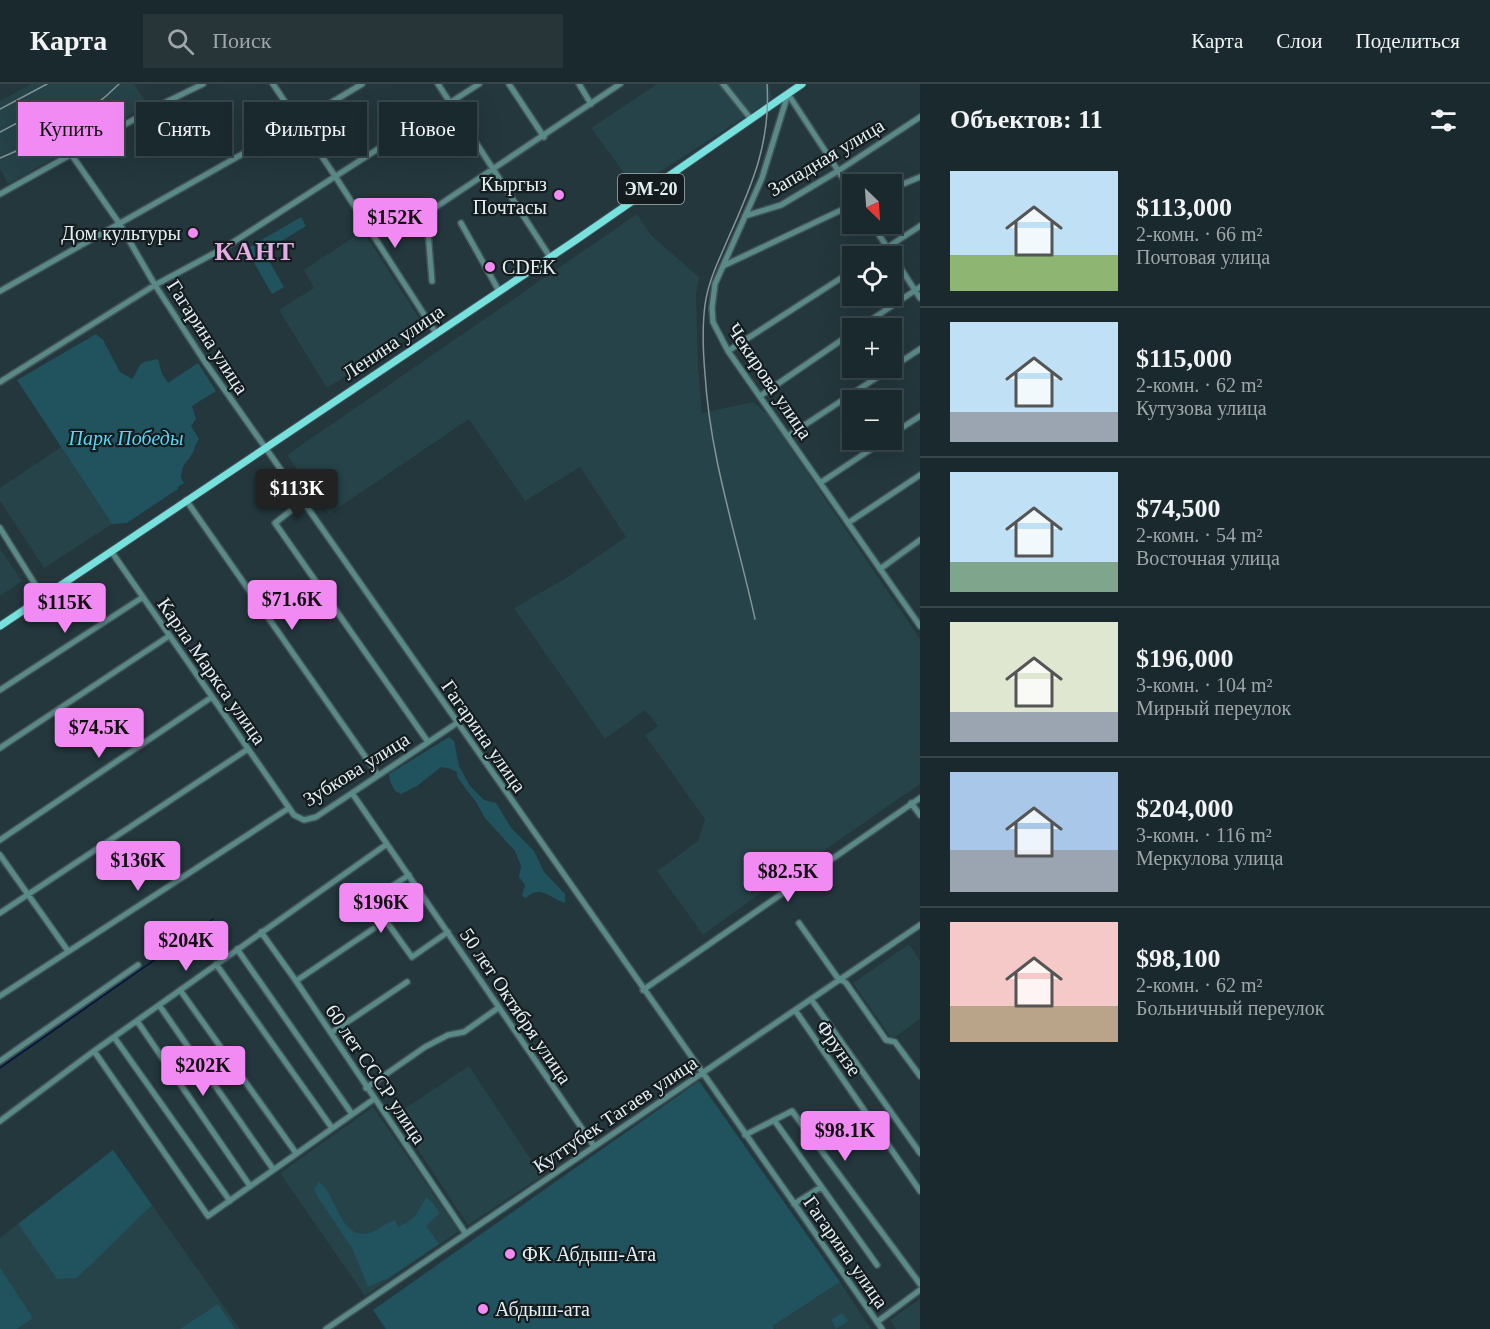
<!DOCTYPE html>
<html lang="ru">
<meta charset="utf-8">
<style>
body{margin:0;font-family:Georgia,serif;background:#273539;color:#f1f3f6;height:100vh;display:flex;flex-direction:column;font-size:22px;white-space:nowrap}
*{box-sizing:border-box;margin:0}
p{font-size:20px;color:#9fa6aa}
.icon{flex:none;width:33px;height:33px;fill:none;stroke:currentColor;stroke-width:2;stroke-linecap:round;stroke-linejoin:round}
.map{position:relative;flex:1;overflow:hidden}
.drawer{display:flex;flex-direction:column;background:#1a292d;width:570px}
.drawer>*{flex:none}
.guide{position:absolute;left:18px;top:18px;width:570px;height:54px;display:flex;gap:12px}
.needle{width:39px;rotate:155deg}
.buttons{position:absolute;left:842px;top:90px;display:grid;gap:12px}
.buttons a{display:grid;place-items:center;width:60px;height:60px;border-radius:0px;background:#1a292d;box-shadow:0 6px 24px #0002,0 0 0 2px #384549;font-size:30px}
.price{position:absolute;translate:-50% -51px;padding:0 14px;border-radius:6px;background:#f28af3;color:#111;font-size:20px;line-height:39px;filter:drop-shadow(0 2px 3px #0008)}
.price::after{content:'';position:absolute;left:50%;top:36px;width:18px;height:14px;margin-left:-9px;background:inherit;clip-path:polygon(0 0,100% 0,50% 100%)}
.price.on{background:#222;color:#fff}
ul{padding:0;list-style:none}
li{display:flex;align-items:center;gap:18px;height:150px;padding:0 30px}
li+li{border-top:2px solid #384549}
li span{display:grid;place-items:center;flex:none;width:168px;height:120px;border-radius:0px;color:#555}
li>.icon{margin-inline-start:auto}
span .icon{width:72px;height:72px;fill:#fffc;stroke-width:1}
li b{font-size:26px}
h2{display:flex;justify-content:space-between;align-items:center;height:72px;padding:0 30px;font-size:26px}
.pill{padding:0 21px;border-radius:0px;background:#1a292d;box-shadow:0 6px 24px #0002,0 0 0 2px #384549;font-size:21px;line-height:54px}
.pill.on{background:#f28af3;color:#111}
header{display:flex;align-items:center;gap:36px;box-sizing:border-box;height:84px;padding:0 30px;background:#1a292d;border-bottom:2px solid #384549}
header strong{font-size:28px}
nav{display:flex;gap:33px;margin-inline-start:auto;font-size:21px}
.search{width:420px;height:54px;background:#273539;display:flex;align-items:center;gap:15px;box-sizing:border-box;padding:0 21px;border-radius:0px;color:#9fa6aa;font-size:22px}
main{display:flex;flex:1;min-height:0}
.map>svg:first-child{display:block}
.built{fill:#264349}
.green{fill:#20535e}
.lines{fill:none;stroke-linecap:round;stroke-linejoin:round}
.stream{stroke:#001442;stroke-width:1.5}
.minor-casing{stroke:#425459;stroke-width:8}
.major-casing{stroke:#425459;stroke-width:9}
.minor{stroke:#5a8a88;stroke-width:5}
.major{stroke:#77e1de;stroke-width:7}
.rail{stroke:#849497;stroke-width:1.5}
.poi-dot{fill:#f28af3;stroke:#141c1f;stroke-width:2}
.labels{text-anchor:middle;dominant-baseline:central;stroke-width:4.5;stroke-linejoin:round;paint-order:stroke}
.shield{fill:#141c1f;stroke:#a5b0b3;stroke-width:1.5}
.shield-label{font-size:18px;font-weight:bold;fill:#e3eff2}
.street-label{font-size:20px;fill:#e3eff2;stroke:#141c1f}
.poi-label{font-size:20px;fill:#e3eff2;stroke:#141c1f;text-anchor:start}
.park-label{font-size:20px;font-style:italic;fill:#58d6f3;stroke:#141c1f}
.district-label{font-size:26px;font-weight:bold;letter-spacing:1.5px;fill:#e6ade5;stroke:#141c1f}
</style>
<header>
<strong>Карта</strong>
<div class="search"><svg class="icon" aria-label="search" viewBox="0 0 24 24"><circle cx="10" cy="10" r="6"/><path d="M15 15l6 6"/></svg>Поиск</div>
<nav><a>Карта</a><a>Слои</a><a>Поделиться</a></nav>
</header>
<main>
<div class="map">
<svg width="920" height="1245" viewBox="0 0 920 1245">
<rect width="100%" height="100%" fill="#23373c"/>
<!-- built -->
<path class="built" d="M 31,0 L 134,0 L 148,21 L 8,100 L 0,84 L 0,17 Z
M 657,0 L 769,0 L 772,15 L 635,104 L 591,44 Z
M 637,130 L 651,151 L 699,193 L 696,211 L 698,284 L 702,329 L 753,318 L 768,331 L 920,555 L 920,700 L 790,790 L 787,785 L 780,790 L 776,793 L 778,796 L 703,851 L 657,787 L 698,757 L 705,735 L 645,651 L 658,642 L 645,626 L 605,655 L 514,524 L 568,493 L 626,453 L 580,383 L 525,417 L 469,335 L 329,430 L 287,371 Z
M 363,147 L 424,242 L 327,304 L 279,226 L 314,204 L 304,186 Z
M 61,363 L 112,440 L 44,484 L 0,417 L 0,404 Z
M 0,465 L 22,497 L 0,512 Z
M 909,860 L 920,877 L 920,935 L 892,955 L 853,899 Z
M 469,982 L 542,1092 L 468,1141 L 395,1031 Z
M 373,1023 L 459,1147 L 365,1212 L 280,1089 Z
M 113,1066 L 240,1245 L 0,1245 L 0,1154 Z
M 840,1198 L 871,1245 L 769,1245 Z
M 920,1215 L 920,1245 L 896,1245 L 890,1236 Z"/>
<!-- green -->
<path class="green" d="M 301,133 L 306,142 L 264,168 L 284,203 L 272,210 L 246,165 Z
M 96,250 L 103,256 L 120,288 L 132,295 C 143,280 134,279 158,275 L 162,290 L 168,299 L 198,279 L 216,307 L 192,322 L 196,335 L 191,342 L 199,355 C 195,360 195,365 192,370 C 185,382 183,376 181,394 L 184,399 L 178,403 L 178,405 L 127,439 L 112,440 L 17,296 Z
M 449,653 L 454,657 L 459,682 L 470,702 L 484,716 L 496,719 L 512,745 L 534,767 L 544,788 L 565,810 L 565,819 C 550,814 539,800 526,814 L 522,812 L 525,801 L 519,793 L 521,782 L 515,767 L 485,734 L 476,718 L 457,693 L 457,688 L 448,684 L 441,683 L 417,702 L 401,710 L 395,707 L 390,697 L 389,690 Z
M 699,997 L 840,1198 L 773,1242 L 773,1245 L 386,1245 L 373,1226 Z
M 113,1066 L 152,1121 L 77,1194 L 57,1195 L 18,1140 Z
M 319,1098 C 337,1110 340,1157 369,1149 C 378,1146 385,1139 395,1136 L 398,1143 C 415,1135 417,1130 426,1113 L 431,1117 L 440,1129 L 426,1142 L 439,1160 L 388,1194 L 368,1203 L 353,1166 L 316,1110 L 314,1103 L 316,1103 Z
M 0,1184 L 33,1234 L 17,1245 L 0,1245 Z
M 218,1220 L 235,1245 L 180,1245 Z
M 842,1229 L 848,1237 L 836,1245 L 831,1236 Z"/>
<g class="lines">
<!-- stream -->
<path class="stream" d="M 0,984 L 213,835"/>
<!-- minor casing -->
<g class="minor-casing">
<path id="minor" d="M 273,0 L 335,92 L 436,249
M 438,0 L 550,173
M 509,0 L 544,53
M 579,0 L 591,20
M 723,0 L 751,35
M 788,10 L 762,94 L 715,200 L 712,224 L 713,238 L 728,267 L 920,542
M 788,10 L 852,108
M 71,70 L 119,139 L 155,201 L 205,278 L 279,383 L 882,1245
M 891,105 L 920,93
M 0,110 L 158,22 L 203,0
M 426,124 L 432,197
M 745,132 L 781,121 L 838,87 L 920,33
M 461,139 L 499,207
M 872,140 L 920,214
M 366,141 C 383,131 400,117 420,118 L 426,124 L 433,125 L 620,0
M 874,172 L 920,142
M 723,182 L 852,121
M 0,207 L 299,38 L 362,0
M 859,244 L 920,203
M 728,267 L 852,187
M 0,298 L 155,201 L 224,164 L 479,0
M 760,312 L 852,249
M 891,351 L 920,332
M 788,352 L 920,265
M 820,399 L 885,356
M 186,416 L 378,691
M 303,417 L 275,439 L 428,658
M 848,439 L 920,391
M 0,444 L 43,513
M 111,467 L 294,731 L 304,736 L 316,733 L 457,639
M 880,485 L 920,456
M 0,606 L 143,513
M 0,664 L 169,552
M 352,709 L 594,1062
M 911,719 L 920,731
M 0,756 L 212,613
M 0,771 L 68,867
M 409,791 L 371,816 L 412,873 L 448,848
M 0,829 L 248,665
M 799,839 L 837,893 L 846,899 L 886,956 L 895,958 L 920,992
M 261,848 L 296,897 L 466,1150
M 237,865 L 352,1030
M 216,880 L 332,1044
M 296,897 L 373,845
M 180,906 L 296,1069
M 643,906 L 920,714
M 0,912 L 289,724
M 811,915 L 920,1069
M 159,921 L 273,1085
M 795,926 L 920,1107
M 137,937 L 250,1102
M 331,949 L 407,898
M 114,953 L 230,1117
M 94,967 L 208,1132 L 374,1015
M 0,977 L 138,881
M 366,1004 L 425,963 L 448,951 L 464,948 L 498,924
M 774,1036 L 877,1181
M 0,1037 L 94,967 L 387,760
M 745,1051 L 792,1027 L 920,1200
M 794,1120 L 821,1103
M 877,1238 L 920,1206
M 326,1245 L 920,841"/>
</g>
<!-- major casing -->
<g class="major-casing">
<path id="major" d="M 0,542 L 576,156 L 802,0"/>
</g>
<!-- minor -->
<use href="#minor" class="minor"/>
<!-- major -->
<use href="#major" class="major"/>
<!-- rail -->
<path class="rail" d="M 0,25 L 47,0
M 0,48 L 53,20
M 0,74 C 44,56 85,34 119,0
M 755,535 C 737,453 710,374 705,290 C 703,267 702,243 705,221 C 708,198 718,178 727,157 C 751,103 771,60 767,0"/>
</g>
<!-- markers -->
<g class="poi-dot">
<circle cx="559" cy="111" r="6"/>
<circle cx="193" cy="149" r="6"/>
<circle cx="490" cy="183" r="6"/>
<circle cx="510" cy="1170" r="6"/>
<circle cx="483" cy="1225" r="6"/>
</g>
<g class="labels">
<!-- shield labels -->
<rect class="shield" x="618" y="90" width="66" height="30" rx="4.5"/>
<g class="shield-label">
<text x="651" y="105">ЭМ-20</text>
</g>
<!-- street labels -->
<g class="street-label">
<text transform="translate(826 73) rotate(-31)">Западная улица</text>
<text transform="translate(208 253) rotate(57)">Гагарина улица</text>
<text transform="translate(393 258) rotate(-34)">Ленина улица</text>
<text transform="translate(770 297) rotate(56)">Чекирова улица</text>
<text transform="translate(212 587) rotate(55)">Карла Маркса улица</text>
<text transform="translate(484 652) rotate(55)">Гагарина улица</text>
<text transform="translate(356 685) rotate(-32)">Зубкова улица</text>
<text transform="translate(516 922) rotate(56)">50 лет Октября улица</text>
<text transform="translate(839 964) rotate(55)">Фрунзе</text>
<text transform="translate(376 990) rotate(56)">60 лет СССР улица</text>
<text transform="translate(615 1030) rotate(-34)">Куттубек Тагаев улица</text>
<text transform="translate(846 1168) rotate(55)">Гагарина улица</text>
</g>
<!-- poi labels -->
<g class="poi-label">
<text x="547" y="100" text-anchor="end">Кыргыз<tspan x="547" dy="23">Почтасы</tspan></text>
<text x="181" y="149" text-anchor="end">Дом культуры</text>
<text x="502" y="183">CDEK</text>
<text x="522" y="1170">ФК Абдыш-Ата</text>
<text x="495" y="1225">Абдыш-ата</text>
</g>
<!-- park labels -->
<g class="park-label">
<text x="126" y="354">Парк Победы</text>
</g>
<!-- district labels -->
<g class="district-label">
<text x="255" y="167">КАНТ</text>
</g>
</g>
</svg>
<div class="buttons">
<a><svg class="needle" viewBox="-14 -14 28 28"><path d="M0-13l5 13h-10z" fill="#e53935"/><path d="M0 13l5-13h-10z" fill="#9fa6aa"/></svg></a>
<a><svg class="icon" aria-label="locate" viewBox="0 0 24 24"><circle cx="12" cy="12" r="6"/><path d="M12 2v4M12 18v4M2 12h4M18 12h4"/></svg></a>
<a>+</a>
<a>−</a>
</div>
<b class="price" style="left:395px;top:165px">$152K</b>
<b class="price on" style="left:297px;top:436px">$113K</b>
<b class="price" style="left:292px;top:547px">$71.6K</b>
<b class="price" style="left:65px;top:550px">$115K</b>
<b class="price" style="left:99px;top:675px">$74.5K</b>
<b class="price" style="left:138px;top:808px">$136K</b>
<b class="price" style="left:788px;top:819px">$82.5K</b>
<b class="price" style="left:381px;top:850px">$196K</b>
<b class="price" style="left:186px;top:888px">$204K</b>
<b class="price" style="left:203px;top:1013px">$202K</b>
<b class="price" style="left:845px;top:1078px">$98.1K</b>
<div class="guide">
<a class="pill on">Купить</a>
<a class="pill">Снять</a>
<a class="pill">Фильтры</a>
<a class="pill">Новое</a>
</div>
</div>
<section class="drawer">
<h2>Объектов: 11<svg class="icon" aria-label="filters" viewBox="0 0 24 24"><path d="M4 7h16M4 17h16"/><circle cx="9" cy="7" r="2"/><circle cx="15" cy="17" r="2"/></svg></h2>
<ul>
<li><span style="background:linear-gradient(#bfe0f5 70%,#8fb573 0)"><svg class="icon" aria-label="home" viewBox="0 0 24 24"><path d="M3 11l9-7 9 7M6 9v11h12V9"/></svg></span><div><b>$113,000</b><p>2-комн. · 66 m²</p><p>Почтовая улица</p></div></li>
<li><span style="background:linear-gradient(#bfe0f5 75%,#9aa5b1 0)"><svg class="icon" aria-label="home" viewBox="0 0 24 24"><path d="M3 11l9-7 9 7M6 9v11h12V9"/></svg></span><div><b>$115,000</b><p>2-комн. · 62 m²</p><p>Кутузова улица</p></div></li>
<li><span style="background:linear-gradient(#bfe0f5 75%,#7fa58c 0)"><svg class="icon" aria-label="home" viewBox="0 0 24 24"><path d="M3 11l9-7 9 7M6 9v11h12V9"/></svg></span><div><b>$74,500</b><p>2-комн. · 54 m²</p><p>Восточная улица</p></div></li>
<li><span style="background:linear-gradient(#dfe7d0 75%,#9aa5b1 0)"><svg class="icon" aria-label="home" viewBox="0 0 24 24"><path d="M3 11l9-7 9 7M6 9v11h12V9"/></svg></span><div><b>$196,000</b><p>3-комн. · 104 m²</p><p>Мирный переулок</p></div></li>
<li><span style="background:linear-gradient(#a9c7e8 65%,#9aa5b1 0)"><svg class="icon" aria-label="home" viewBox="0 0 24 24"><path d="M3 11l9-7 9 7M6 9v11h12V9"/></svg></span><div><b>$204,000</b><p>3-комн. · 116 m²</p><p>Меркулова улица</p></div></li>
<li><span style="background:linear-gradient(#f6c9c9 70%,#b9a48a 0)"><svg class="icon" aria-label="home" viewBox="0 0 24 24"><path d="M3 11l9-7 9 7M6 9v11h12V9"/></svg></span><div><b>$98,100</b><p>2-комн. · 62 m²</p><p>Больничный переулок</p></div></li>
</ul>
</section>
</main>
